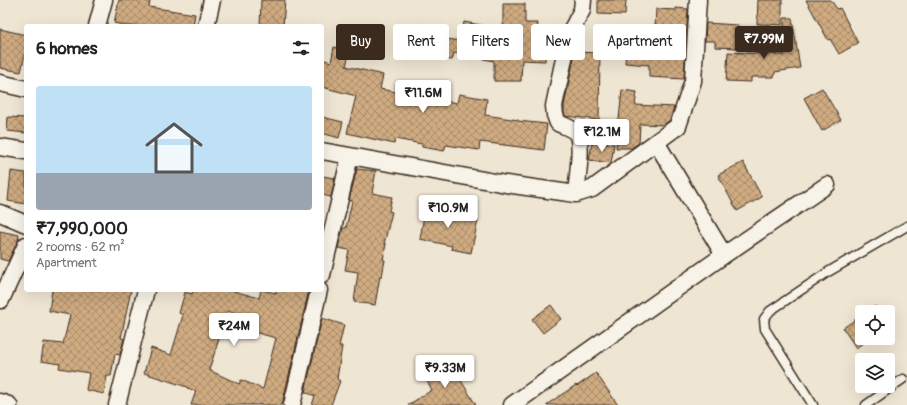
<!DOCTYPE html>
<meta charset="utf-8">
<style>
body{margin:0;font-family:Pangolin,sans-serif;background:#f2f2f2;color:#222;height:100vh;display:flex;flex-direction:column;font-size:15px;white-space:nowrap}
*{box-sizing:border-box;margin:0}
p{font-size:13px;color:#767676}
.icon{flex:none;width:22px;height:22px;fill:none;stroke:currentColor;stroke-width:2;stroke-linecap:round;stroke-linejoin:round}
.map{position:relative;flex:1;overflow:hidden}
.side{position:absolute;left:24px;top:24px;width:300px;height:268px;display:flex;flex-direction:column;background:#fff;border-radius:4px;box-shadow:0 4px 16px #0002}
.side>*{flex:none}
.banner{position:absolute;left:336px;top:24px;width:380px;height:36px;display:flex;gap:8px}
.tools{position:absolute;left:855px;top:305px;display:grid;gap:8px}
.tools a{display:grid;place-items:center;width:40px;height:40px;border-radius:4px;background:#fff;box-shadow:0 4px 16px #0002;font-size:20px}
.price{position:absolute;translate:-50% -34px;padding:0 9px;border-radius:4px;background:#fff;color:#222;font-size:13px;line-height:26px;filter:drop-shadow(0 1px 2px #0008)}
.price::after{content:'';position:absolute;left:50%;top:24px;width:12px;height:9px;margin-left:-6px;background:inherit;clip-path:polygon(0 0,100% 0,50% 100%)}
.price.on{background:#3b2a1e;color:#fff}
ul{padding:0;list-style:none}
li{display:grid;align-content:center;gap:8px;height:212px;padding:0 12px}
li span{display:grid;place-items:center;height:124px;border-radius:4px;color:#555}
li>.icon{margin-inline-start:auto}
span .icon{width:72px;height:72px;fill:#fffc;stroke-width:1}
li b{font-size:17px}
h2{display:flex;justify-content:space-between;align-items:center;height:48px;padding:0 12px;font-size:17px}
.pill{padding:0 14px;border-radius:4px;background:#fff;box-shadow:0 4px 16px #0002;font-size:14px;line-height:36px}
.pill.on{background:#3b2a1e;color:#fff}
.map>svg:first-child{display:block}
.building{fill:url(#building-cross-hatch);stroke:#3b2a1e;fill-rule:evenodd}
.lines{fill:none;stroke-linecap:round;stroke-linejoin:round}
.service-casing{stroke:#3b2a1e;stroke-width:11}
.minor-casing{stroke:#3b2a1e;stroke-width:19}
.service{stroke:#f7f3e8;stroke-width:8}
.minor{stroke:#f7f3e8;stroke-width:16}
</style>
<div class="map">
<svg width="907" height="405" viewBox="0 0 907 405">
<defs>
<pattern id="building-cross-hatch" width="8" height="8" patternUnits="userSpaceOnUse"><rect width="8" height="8" fill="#cfab81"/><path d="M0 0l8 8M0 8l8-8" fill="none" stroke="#a98b69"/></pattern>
</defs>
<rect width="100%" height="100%" fill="#efe5d3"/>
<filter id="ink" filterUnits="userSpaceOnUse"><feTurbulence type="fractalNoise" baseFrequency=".025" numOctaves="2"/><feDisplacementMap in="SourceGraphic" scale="8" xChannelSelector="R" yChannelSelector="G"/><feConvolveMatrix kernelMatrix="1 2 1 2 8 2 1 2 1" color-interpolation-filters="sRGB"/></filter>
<g filter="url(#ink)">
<!-- building -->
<path class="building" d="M 119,0 L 143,0 L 150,2 L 149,7 L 195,14 L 193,26 L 127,26 L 114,23 Z
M 261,0 L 285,0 L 283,26 L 260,26 Z
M 598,0 L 626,0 L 625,15 L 598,14 Z
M 758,0 L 782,0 L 782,25 L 757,24 Z
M 806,0 L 831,0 L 837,9 L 840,8 L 858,43 L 839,54 L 830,39 L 828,40 Z
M 503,4 L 525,4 L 525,23 L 538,23 L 537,31 L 546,32 L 545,61 L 522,60 L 521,81 L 494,81 L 494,61 L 454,53 L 452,60 L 431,57 L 434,37 L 460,41 L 464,22 L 503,29 Z
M 676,8 L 688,9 L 684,79 L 649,77 L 649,65 L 625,63 L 627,41 L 654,44 L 656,9 L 676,10 Z
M 784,18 L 792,18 L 800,68 L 775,72 L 774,77 L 751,77 L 751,82 L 726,81 L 728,52 L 784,55 Z
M 706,23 L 738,25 L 737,48 L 715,47 L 715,41 L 705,41 Z
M 0,29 L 26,35 L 26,50 L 21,72 L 0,68 Z
M 334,47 L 350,51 L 346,66 L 383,75 L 380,89 L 407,94 L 408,85 L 427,89 L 426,97 L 457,103 L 459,94 L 487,99 L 485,115 L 518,120 L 518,121 L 547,124 L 544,150 L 480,142 L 479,150 L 446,145 L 444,151 L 422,147 L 422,144 L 395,139 L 394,144 L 347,133 L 356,96 L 322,87 L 322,59 L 331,62 Z
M 575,52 L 600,53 L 599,120 L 565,116 L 564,113 L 564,106 Z
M 822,88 L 841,120 L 822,131 L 804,98 Z
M 622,90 L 637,92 L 635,105 L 674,107 L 670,120 L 663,125 L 640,124 L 639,143 L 631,148 L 616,148 Z
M 8,117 L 26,118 L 26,133 L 7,131 Z
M 322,117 L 343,122 L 339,138 L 322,133 Z
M 592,143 L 614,144 L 611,163 L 589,160 Z
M 743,162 L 762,197 L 737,211 L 718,175 Z
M 357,169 L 376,171 L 372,193 L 392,197 L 389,211 L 392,212 L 384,244 L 386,244 L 383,260 L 385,260 L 382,276 L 380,276 L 375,305 L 354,302 L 358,272 L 345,270 L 349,250 L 338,248 L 343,228 L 346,228 L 352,201 L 349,200 Z
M 11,171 L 26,173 L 26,204 L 8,201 Z
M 322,176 L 335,178 L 331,197 L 322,195 Z
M 426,204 L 453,210 L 452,215 L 478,220 L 471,253 L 451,249 L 452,246 L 420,239 Z
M 0,231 L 19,235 L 18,241 L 8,261 L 0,259 Z
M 52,290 L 131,290 L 121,338 L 124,339 L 120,355 L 115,354 L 111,376 L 107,376 L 104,394 L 86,390 L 89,373 L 59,368 L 60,364 L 41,361 L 44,342 L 63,344 L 70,315 L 49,311 Z
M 193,290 L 230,290 L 259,298 L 261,290 L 276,293 L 276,290 L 309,290 L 282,405 L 191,405 L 196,391 L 187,388 L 187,387 L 144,373 L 151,348 L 171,355 L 183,315 L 179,313 L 185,292 L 192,294 ZM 228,311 L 253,318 L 250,331 L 276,338 L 263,389 L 241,380 L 239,384 L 209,370 Z
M 551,305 L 561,319 L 543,333 L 532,319 Z
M 875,306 L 879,312 L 867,312 Z
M 862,315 L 862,338 L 870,338 L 856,348 L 843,328 Z
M 322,318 L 344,325 L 339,346 L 342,346 L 337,379 L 340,381 L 331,405 L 312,405 L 315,396 L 305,392 Z
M 449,361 L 476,405 L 408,405 L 432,390 L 424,376 Z
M 596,373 L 618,405 L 546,405 L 576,385 L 577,386 Z"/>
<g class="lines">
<!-- service casing -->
<g class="service-casing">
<path id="service" d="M 813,405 L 765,329 L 764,319 L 770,311 L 828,272 L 907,226
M 866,405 L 903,379"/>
</g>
<!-- minor casing -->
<g class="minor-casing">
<path id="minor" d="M 97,26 L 104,0
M 206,26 L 212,0
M 0,83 L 26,89
M 656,142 L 724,255
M 0,147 L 26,151
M 322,151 L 506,184 L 576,194 L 592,189 L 678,126 L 693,81 L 698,0
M 576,194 C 577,182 583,144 577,134 C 573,128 564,126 558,123 L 555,115 L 554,106 L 569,35 L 582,10 L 583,0
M 0,213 L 26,224
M 322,275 L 350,156
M 1,300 L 26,245
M 0,402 L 9,405
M 117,405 L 146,290
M 292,405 L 319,290
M 512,405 L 724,255 L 827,185"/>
</g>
<!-- service -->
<use href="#service" class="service"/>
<!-- minor -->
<use href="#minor" class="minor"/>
</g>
</g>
</svg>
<div class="tools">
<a><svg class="icon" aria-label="locate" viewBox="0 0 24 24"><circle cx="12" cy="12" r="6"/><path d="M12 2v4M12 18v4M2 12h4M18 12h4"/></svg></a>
<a><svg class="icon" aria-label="layers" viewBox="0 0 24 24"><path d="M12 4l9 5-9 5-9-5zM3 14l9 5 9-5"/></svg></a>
</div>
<b class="price on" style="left:764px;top:60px">₹7.99M</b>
<b class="price" style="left:423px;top:114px">₹11.6M</b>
<b class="price" style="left:602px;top:153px">₹12.1M</b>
<b class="price" style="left:448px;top:229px">₹10.9M</b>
<b class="price" style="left:234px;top:347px">₹24M</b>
<b class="price" style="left:445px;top:389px">₹9.33M</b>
<div class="banner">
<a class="pill on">Buy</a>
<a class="pill">Rent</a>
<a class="pill">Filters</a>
<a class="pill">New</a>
<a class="pill">Apartment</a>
</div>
<section class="side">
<h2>6 homes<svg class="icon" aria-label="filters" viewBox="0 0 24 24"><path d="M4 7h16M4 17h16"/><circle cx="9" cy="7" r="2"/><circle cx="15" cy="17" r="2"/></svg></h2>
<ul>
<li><span style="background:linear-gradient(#bfe0f5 70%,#9aa5b1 0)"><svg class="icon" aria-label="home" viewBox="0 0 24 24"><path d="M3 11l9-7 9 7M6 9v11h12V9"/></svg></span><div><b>₹7,990,000</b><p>2 rooms · 62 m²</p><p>Apartment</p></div></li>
</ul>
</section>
</div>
